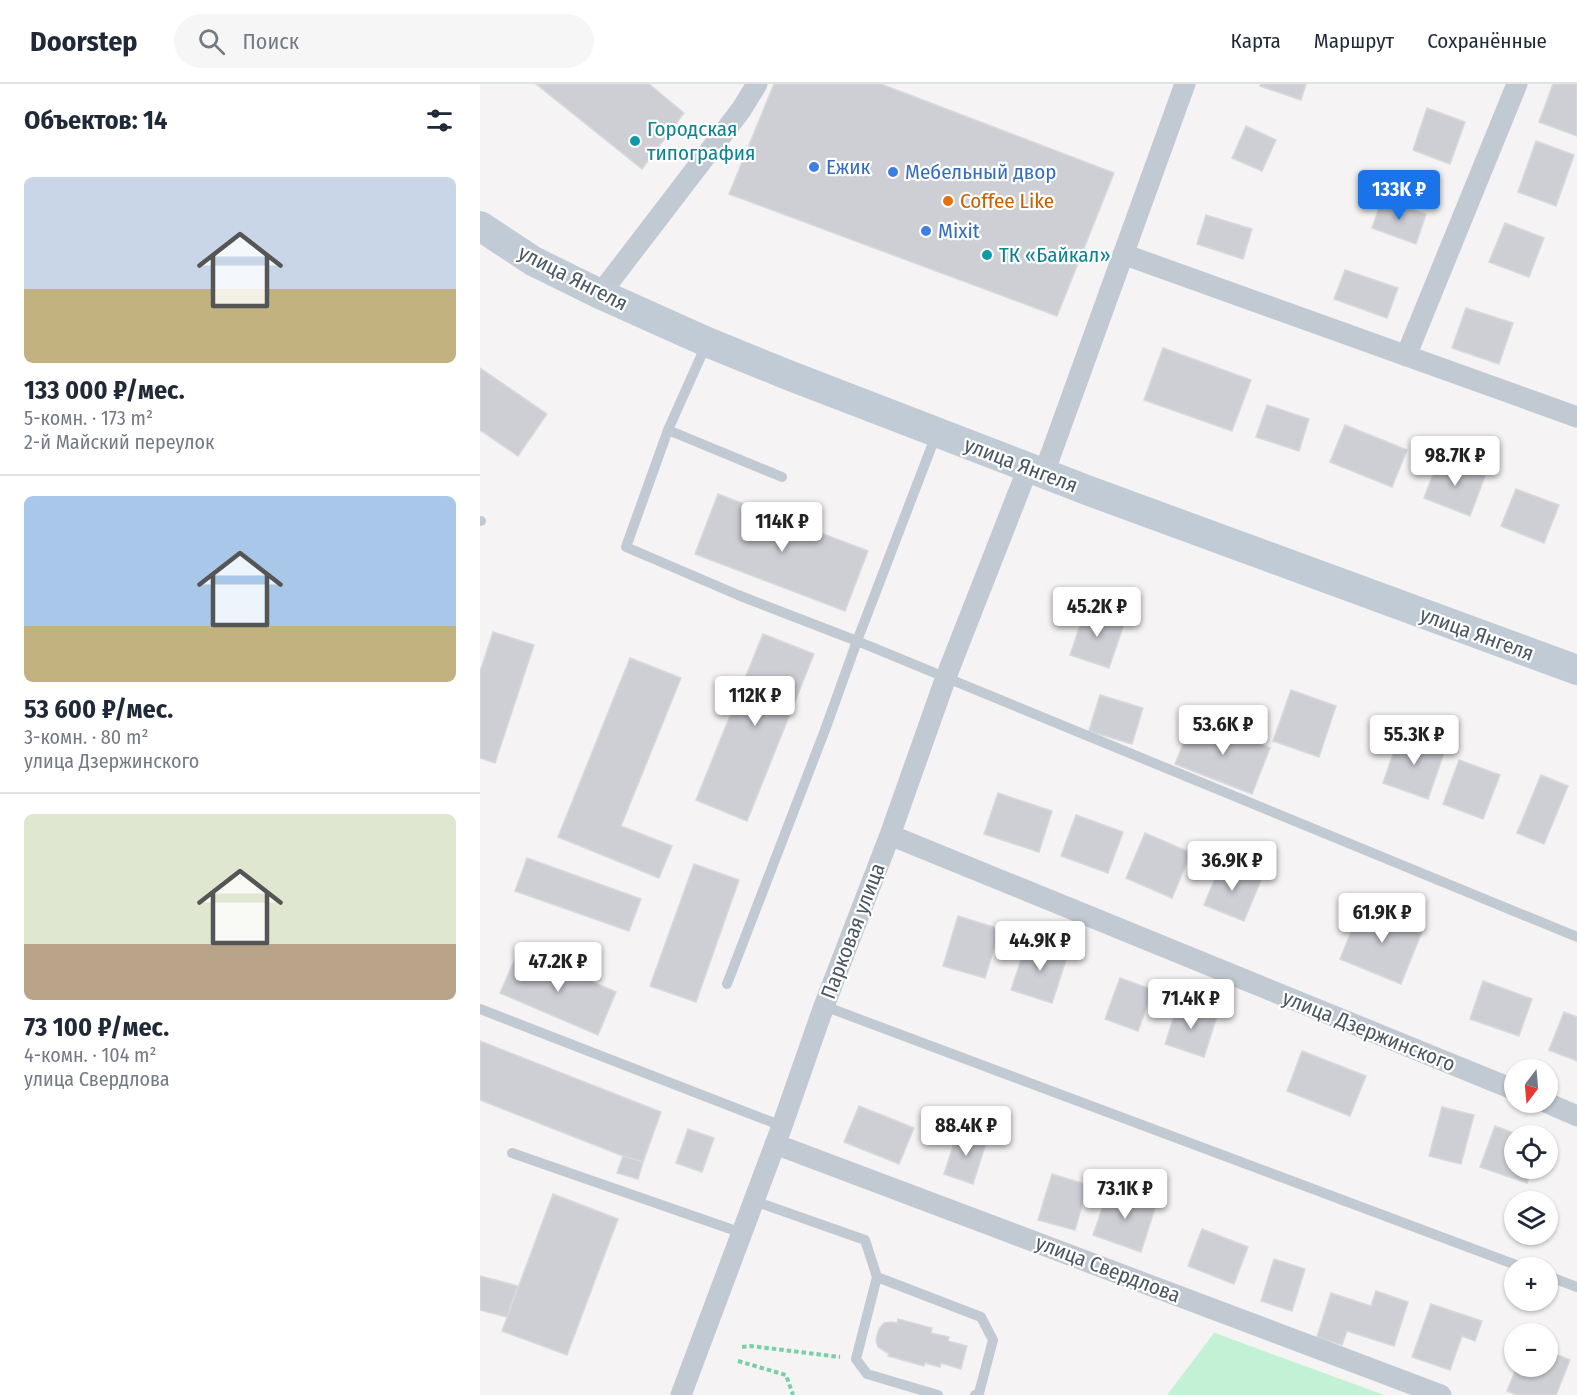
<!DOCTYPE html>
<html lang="ru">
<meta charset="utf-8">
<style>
body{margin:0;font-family:"Fira Sans Condensed",sans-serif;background:#f6f6f7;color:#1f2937;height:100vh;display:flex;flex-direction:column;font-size:22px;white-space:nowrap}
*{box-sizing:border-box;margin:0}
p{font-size:20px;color:#747a83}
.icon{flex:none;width:33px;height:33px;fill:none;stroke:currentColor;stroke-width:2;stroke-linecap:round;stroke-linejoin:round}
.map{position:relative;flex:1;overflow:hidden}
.panel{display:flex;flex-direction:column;background:#fff;width:480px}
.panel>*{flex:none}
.needle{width:39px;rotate:196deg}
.buttons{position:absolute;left:1024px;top:975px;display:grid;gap:12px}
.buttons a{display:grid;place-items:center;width:54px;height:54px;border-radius:50%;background:#fff;box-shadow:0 2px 4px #0004;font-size:30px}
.price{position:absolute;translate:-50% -51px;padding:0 14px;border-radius:6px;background:#fff;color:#222;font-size:20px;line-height:39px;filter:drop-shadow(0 2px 3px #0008)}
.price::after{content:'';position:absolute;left:50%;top:36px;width:18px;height:14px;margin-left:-9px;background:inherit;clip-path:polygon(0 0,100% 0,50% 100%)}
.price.selected{background:#1a73e8;color:#fff}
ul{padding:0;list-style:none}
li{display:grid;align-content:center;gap:12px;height:318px;padding:0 24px}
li+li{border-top:2px solid #e0e1e3}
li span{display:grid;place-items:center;height:186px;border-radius:9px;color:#555}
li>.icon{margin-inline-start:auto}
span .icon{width:108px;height:108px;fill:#fffc;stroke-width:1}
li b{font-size:26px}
h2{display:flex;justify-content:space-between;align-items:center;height:72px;padding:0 24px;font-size:26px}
header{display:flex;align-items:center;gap:36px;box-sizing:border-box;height:84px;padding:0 30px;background:#fff;border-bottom:2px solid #e0e1e3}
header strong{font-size:28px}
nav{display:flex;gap:33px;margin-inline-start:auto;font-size:21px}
.search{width:420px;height:54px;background:#f6f6f7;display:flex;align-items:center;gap:15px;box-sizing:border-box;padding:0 21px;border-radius:33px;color:#747a83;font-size:22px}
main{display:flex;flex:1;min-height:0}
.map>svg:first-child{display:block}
.green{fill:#c3f1d5}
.building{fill:#cdcfd5;stroke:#d7d9de;stroke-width:1.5}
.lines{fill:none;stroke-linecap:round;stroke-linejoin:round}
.path{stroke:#7ad0a6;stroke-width:4;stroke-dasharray:4.5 3;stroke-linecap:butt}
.service{stroke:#c1cad2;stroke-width:10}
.minor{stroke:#c1cad2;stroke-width:21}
.secondary{stroke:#c1cbd6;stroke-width:30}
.culture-dot{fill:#0f9aa8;stroke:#fff;stroke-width:2}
.shop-dot{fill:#3f7fe0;stroke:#fff;stroke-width:2}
.food-dot{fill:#e8710a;stroke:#fff;stroke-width:2}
.labels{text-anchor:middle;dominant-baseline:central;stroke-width:4.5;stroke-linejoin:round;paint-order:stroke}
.culture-label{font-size:21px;fill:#0d838f;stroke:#fff;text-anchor:start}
.shop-label{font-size:21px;fill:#366cbe;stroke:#fff;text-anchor:start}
.food-label{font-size:21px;fill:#c56008;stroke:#fff;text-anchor:start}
.street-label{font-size:21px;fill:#4a5661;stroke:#fff}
</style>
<header>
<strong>Doorstep</strong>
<div class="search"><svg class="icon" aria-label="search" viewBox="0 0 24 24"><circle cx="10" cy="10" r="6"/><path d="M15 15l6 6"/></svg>Поиск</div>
<nav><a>Карта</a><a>Маршрут</a><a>Сохранённые</a></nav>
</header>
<main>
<section class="panel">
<h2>Объектов: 14<svg class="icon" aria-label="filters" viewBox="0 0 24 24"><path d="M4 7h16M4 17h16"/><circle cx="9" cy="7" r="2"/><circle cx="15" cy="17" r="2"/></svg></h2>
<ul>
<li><span style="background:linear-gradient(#c9d6e8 60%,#c2b280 0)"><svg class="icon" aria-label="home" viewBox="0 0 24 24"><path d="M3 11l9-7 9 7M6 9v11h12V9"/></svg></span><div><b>133 000 ₽/мес.</b><p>5-комн. · 173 m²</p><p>2-й Майский переулок</p></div></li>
<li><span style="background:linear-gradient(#a9c7e8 70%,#c2b280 0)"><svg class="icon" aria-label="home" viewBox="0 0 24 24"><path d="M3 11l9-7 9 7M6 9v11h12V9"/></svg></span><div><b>53 600 ₽/мес.</b><p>3-комн. · 80 m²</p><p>улица Дзержинского</p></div></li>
<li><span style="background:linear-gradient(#dfe7d0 70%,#b9a48a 0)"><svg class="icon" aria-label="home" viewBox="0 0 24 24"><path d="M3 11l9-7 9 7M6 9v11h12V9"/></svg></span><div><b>73 100 ₽/мес.</b><p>4-комн. · 104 m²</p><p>улица Свердлова</p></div></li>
</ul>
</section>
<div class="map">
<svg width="1097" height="1311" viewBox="0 0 1097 1311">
<rect width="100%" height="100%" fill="#f5f3f3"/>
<!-- green -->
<path class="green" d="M 734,1249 L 735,1249 L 904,1311 L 687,1311 Z"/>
<!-- building -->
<path class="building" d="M 56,0 L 169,0 L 204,29 L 162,85 Z
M 294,0 L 401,0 L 634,89 L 577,232 L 249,110 Z
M 781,0 L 826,0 L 821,16 L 780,2 Z
M 1073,0 L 1097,0 L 1097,52 L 1059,38 Z
M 947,24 L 985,38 L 970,80 L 933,66 Z
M 766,42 L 796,56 L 782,87 L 752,74 Z
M 1056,57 L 1094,71 L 1076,122 L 1038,108 Z
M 902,115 L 946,130 L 936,160 L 892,144 Z
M 726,131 L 772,145 L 763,175 L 717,160 Z
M 1025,139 L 1064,154 L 1049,193 L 1009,178 Z
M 865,186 L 918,204 L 907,234 L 854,215 Z
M 986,224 L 1033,239 L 1019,280 L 972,264 Z
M 683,264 L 771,296 L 752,347 L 664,316 Z
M 0,284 L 67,330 L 38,372 L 0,346 Z
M 787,321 L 829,335 L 819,367 L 776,353 Z
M 865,341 L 927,366 L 912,403 L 850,378 Z
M 959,375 L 1005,392 L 990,432 L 944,414 Z
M 1036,405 L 1079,421 L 1064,459 L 1021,442 Z
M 238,410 L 388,467 L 365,527 L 215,470 Z
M 606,524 L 645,537 L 629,584 L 590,571 Z
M 13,548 L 54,561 L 15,679 L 0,674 L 0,588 Z
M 283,550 L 334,570 L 267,737 L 216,716 Z
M 150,574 L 201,594 L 141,742 L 192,762 L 179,794 L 78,753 Z
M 811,606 L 856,622 L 839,673 L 793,657 Z
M 620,611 L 663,624 L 652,660 L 609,647 Z
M 714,633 L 790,664 L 772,710 L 695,680 Z
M 920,650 L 965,666 L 948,715 L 903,699 Z
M 979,676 L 1020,691 L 1003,735 L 963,720 Z
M 1061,691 L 1088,702 L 1064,760 L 1037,749 Z
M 518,709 L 572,727 L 559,768 L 504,750 Z
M 596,731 L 643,748 L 628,789 L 581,772 Z
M 665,749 L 711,769 L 692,814 L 646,794 Z
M 47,774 L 161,815 L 149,847 L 35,807 Z
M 214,780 L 259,796 L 216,918 L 170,902 Z
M 741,780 L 781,796 L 764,837 L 724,821 Z
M 882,821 L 943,845 L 921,900 L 860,875 Z
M 478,832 L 520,845 L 505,894 L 463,882 Z
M 547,857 L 588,870 L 572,919 L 531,906 Z
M 39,866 L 136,908 L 118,951 L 20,909 Z
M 640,894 L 673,906 L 658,947 L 625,935 Z
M 1003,897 L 1052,915 L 1039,952 L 990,935 Z
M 698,920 L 737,932 L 724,973 L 685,960 Z
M 1084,928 L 1097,933 L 1097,977 L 1069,966 Z
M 0,957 L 181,1028 L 163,1078 L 143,1072 L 0,1016 Z
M 822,967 L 886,992 L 870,1032 L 807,1007 Z
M 379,1022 L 434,1044 L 419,1080 L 364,1058 Z
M 962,1023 L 994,1031 L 981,1080 L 949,1072 Z
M 1015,1042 L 1042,1052 L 1035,1052 L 1035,1084 L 1052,1084 L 1047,1099 L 1000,1083 Z
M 208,1045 L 234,1054 L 222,1088 L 196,1079 Z
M 478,1047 L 507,1056 L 493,1100 L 464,1090 Z
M 143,1072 L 163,1078 L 158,1095 L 137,1089 Z
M 572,1090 L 608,1101 L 595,1146 L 558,1136 Z
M 629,1105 L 676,1121 L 661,1168 L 613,1151 Z
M 73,1110 L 138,1135 L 87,1271 L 22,1247 Z
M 722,1145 L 768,1163 L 754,1200 L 708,1182 Z
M 794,1175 L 825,1185 L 812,1227 L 781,1217 Z
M 0,1192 L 38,1202 L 27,1233 L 0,1226 Z
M 896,1207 L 928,1218 L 914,1262 L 867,1247 L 862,1261 L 837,1253 L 851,1209 L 891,1222 Z
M 951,1220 L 1002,1237 L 995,1257 L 982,1252 L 970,1286 L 932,1273 Z
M 418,1235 L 452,1244 L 451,1249 L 469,1253 L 468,1257 L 487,1262 L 481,1285 L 461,1279 L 460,1283 L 445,1279 L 444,1282 L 408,1272 L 409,1270 L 398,1263 L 396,1257 L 397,1251 L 399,1245 L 404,1239 L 411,1238 L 417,1239 Z
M 1068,1267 L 1090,1276 L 1076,1311 L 1037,1311 L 1027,1307 L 1037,1282 L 1068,1282 Z"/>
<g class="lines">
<!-- path -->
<path class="path" d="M 262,1263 L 271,1262 L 360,1273
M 258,1277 L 306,1291 L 313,1311"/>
<!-- service -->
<path class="service" d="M 226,261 L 188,346 L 146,463 L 258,511 L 377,557 L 345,646 L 247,900
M 188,346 L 302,393
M 456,351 L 377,557 L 1097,853
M 0,437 L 1,437
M 344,922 L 1044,1184
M 0,925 L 302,1042
M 32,1069 L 262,1149
M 274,1117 L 385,1156 L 397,1193 L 376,1275 L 387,1290 L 458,1311
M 1068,1192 L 1097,1203
M 397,1193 L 501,1233 L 513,1256 L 499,1309 L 495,1311"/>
<!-- minor -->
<path class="minor" d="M 643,170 L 1097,333
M 120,210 L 261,26 L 277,0
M 926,272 L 1037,0
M 564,389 L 705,0
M 410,751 L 1035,1006
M 1065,1018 L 1097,1032
M 295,1060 L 961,1311
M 201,1311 L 302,1042 L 344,922 L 410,751 L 466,593 L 548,384"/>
<!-- secondary -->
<path class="secondary" d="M 0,142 L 53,177 L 120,210 L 227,258 L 308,291 L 612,408 L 1097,586"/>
</g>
<!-- markers -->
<g class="culture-dot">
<circle cx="155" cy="57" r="6"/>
<circle cx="507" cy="171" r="6"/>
</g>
<g class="shop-dot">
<circle cx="334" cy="83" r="6"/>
<circle cx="413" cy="88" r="6"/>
<circle cx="446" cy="147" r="6"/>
</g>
<circle class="food-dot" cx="468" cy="117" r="6"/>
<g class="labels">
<!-- culture labels -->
<g class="culture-label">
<text x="167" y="45">Городская<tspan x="167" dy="24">типография</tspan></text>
<text x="519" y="171">ТК «Байкал»</text>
</g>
<!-- shop labels -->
<g class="shop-label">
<text x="346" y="83">Ежик</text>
<text x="425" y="88">Мебельный двор</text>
<text x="458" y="147">Mixit</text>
</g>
<!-- food labels -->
<g class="food-label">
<text x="480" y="117">Coffee Like</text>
</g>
<!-- street labels -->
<g class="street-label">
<text transform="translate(93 194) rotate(27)">улица Янгеля</text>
<text transform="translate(541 381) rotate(21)">улица Янгеля</text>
<text transform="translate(997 550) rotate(20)">улица Янгеля</text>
<text transform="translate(373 847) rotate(-69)">Парковая улица</text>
<text transform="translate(889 947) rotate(22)">улица Дзержинского</text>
<text transform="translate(628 1185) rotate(21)">улица Свердлова</text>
</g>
</g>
</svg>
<div class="buttons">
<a><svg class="needle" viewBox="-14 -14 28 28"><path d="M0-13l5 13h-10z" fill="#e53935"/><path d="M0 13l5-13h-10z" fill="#747a83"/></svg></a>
<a><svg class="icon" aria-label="locate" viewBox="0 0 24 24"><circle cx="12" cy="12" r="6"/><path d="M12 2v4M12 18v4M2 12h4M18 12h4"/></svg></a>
<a><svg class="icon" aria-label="layers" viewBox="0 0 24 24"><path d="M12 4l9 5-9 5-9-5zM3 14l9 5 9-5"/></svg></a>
<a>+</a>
<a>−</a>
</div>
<b class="price selected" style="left:919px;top:137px">133K ₽</b>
<b class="price" style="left:975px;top:403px">98.7K ₽</b>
<b class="price" style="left:302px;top:469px">114K ₽</b>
<b class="price" style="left:617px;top:554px">45.2K ₽</b>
<b class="price" style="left:275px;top:643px">112K ₽</b>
<b class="price" style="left:743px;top:672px">53.6K ₽</b>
<b class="price" style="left:934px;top:682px">55.3K ₽</b>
<b class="price" style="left:752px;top:808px">36.9K ₽</b>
<b class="price" style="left:902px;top:860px">61.9K ₽</b>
<b class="price" style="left:560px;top:888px">44.9K ₽</b>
<b class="price" style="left:78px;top:909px">47.2K ₽</b>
<b class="price" style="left:711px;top:946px">71.4K ₽</b>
<b class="price" style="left:486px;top:1073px">88.4K ₽</b>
<b class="price" style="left:645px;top:1136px">73.1K ₽</b>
</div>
</main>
